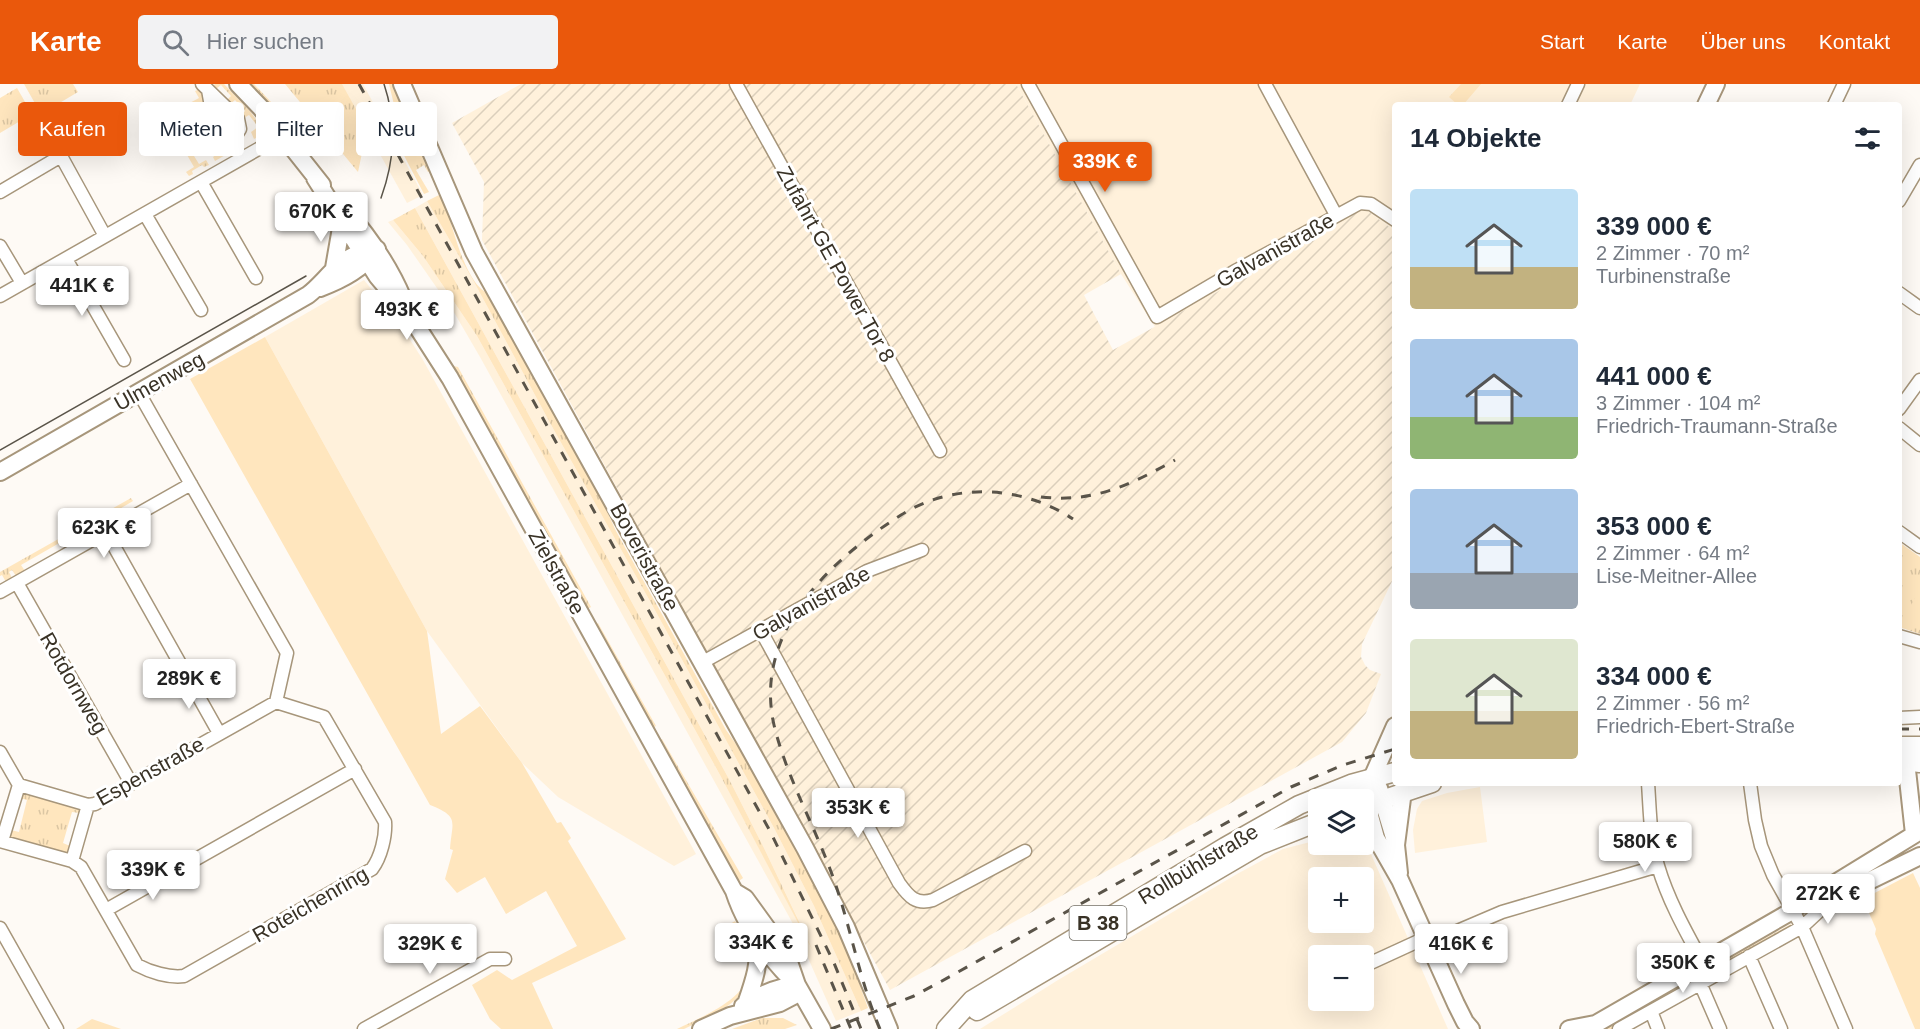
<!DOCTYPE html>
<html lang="de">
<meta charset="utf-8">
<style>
body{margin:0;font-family:Arial,sans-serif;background:#f2f2f3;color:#1f2937;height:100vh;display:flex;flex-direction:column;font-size:22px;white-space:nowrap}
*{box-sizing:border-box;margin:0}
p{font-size:20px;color:#747a83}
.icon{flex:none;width:33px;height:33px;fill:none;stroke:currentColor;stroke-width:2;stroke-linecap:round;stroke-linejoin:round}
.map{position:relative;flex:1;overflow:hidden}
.side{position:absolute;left:1392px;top:18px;width:510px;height:684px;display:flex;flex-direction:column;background:#fff;border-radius:6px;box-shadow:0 6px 24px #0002}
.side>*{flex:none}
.hud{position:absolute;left:18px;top:18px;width:570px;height:54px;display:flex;gap:12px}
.controls{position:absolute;left:1308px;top:705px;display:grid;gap:12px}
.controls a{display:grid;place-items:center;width:66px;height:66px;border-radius:6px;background:#fff;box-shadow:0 6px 24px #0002;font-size:30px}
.price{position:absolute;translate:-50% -51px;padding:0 14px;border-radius:6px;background:#fff;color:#222;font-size:20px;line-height:39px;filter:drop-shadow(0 2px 3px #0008)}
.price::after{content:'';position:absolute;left:50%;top:36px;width:18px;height:14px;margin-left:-9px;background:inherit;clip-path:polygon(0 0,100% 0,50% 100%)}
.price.active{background:#ea580c;color:#fff}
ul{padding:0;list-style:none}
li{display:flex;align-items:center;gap:18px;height:150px;padding:0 18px}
li span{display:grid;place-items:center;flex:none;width:168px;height:120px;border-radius:6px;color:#555}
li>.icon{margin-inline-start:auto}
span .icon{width:72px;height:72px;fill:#fffc;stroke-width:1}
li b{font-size:26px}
h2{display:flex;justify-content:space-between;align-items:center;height:72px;padding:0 18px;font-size:26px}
.pill{padding:0 21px;border-radius:6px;background:#fff;box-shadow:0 6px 24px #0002;font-size:21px;line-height:54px}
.pill.active{background:#ea580c;color:#fff}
header{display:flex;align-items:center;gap:36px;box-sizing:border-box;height:84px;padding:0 30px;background:#ea580c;color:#fff}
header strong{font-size:28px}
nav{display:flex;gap:33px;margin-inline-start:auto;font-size:21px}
.search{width:420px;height:54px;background:#f2f2f3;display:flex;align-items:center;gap:15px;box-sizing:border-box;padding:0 21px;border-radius:6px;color:#747a83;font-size:22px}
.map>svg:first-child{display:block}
.built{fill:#fff1db;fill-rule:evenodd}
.industrial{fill:url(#industrial-furrows)}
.grass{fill:url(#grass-tufts)}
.park{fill:#ffe6be}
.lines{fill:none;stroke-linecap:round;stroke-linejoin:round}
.street-casing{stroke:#a7967b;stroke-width:15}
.secondary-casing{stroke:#a7967b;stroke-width:20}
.primary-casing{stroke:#a7967b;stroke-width:21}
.street{stroke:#fff;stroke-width:12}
.secondary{stroke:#fff;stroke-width:16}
.primary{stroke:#fff;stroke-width:18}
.tram{stroke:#5a5449;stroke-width:1.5}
.rail{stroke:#5a5449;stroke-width:3;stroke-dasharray:10 10;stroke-linecap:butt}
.labels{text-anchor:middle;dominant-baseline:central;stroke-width:6;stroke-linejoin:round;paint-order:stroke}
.shield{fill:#fff;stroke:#747067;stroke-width:1.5}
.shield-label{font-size:20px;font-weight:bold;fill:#393226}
.street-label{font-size:21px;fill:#393226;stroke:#fff}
</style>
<header>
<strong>Karte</strong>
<div class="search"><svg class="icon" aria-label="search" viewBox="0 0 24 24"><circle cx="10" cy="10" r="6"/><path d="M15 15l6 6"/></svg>Hier suchen</div>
<nav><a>Start</a><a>Karte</a><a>Über uns</a><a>Kontakt</a></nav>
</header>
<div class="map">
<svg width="1920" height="945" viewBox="0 0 1920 945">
<defs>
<pattern id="industrial-furrows" width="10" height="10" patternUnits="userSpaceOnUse" patternTransform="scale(1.5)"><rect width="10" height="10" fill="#fff1db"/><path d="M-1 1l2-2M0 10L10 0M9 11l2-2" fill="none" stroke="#dbcfbc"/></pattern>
<pattern id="grass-tufts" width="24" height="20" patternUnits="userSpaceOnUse" patternTransform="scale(1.5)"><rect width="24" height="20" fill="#ffe6be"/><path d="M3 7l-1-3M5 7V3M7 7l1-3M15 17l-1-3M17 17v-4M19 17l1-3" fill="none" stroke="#dbc6a3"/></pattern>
</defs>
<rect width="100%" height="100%" fill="#fefaf5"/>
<!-- built -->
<path class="built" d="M 341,0 L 363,0 L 423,111 L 407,119 Z
M 1016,0 L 1640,0 L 1630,21 L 1395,21 L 1395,147 L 1362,123 L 1244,193 L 1155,243 L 1121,190 Z
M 427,117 L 474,198 L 550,339 L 651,519 L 774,744 L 814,822 L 861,927 L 836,937 L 792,838 L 480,273 L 455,230 L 407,161 L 388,138 L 393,136 L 423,172 L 477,252 L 720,691 L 807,854 L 764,764 L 729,695 L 415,124 Z
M 364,196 L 400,240 L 423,276 L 696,770 L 674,782 L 558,713 L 522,679 L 427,547 L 265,253 Z
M 1480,703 L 1487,758 L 1415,769 L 1413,746 L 1417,725 L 1422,717 L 1447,709 Z
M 1318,756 L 1318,760 L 1364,760 L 1364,758 L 1367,761 L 1448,945 L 980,945 L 1058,896 L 1237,790 L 1283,765 ZM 1318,794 L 1364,794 L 1364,838 L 1318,838 ZM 1318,872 L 1364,872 L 1364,916 L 1318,916 Z"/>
<!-- industrial -->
<path class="industrial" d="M 521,0 L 1016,0 L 1121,190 L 1084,211 L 1113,266 L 1244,193 L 1362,123 L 1395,147 L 1395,491 L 1362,560 L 1361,573 L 1365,581 L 1370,586 L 1381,590 L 1366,629 L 1342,658 L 890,906 L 482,156 L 484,98 L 452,39 Z"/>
<!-- grass -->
<path class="grass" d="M 24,0 L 73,0 L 78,8 L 41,30 Z
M 215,0 L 224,0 L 250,27 L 266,49 L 254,55 L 251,48 L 258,43 L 249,31 L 244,34 L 241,31 L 245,27 L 235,16 L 230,20 L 227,16 L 231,12 L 221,1 L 216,5 L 213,2 Z
M 248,0 L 254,0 L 307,56 L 299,63 Z
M 285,0 L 342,0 L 382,72 L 362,69 L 358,88 Z
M 389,0 L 394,0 L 430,87 L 428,88 L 424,81 L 416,86 L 429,108 L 424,110 L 397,58 L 396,29 Z
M 1461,0 L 1481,0 L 1463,21 L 1458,21 L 1449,13 Z
M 17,4 L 32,30 L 0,49 L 0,14 Z
M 200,5 L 202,7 L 211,48 L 220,66 L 223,64 L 227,70 L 215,77 L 213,73 L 217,70 L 202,43 L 197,46 L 195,43 L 203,38 L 193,21 L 185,25 L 184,22 L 199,14 L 195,7 Z
M 177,26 L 179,29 L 172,33 L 184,54 L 191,50 L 194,54 L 186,59 L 199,80 L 206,76 L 209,81 L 204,83 L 202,81 L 192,87 L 193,90 L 189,92 L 186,88 L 194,83 L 165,33 Z
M 221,26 L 234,41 L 229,50 L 221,50 L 217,27 Z
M 441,110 L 452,135 L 450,136 C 456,156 469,204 490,210 L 548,313 L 574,365 L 589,388 L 616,447 L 726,646 L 753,684 L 770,714 L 767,716 L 790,756 L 793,755 L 843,854 L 868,924 L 861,927 L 814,822 L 774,744 L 651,519 L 550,339 L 474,198 L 427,117 Z
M 415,124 L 729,695 L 764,764 L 814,869 L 720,691 L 477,252 L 423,172 L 393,136 Z
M 454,282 L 458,283 L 591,523 L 586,526 Z
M 131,414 L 133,417 L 106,433 L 109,439 L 104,442 L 101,436 L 96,438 L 99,445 L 93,448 L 89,442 L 21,481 L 25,487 L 16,492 L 12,486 L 9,488 L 12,494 L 6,498 L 2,491 L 0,492 L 0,488 Z
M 1899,458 L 1920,473 L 1920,550 L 1899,543 Z
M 598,539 L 656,642 L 652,644 L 594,542 Z
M 662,655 L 743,794 L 739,797 L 658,656 Z
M 21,708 L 81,723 L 79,729 L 72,728 L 63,759 L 70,762 L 68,772 L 8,756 L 11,746 L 19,748 L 27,716 L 20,714 Z
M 735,837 C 741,848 749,859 751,871 C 761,913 713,931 684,945 L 677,945 C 707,930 767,909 746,863 C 742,855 735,847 730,840 Z
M 1791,840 L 1794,847 L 1612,945 L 1601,945 Z
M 762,934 L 783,934 L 797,941 L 785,945 L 732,945 Z"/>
<!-- park -->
<path class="park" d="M 265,253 L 427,547 L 441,650 L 480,622 L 522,679 L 557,739 L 561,738 L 571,754 L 568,757 L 626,855 L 532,899 L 553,945 L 501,945 L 490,935 L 472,901 L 497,886 L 512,896 L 577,862 L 546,807 L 506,830 L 485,793 L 457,809 L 445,795 L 453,766 L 450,765 C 452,737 460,733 430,721 L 190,295 Z
M 1920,504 L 1920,543 L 1907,536 L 1907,529 Z
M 1913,789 L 1920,804 L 1920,945 L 1915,945 L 1875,850 L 1876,845 L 1863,815 Z
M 92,935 L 121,945 L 76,945 Z"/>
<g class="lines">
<!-- street casing -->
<g class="street-casing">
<path id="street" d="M 202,0 L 238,35 L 240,45 L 235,53 L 227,56 L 216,50 L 208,6
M 736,0 L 940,367
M 1028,0 L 1157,233 L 1237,186 L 1360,119 L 1371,120 L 1395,136
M 1265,0 L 1336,131
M 1568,21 L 1578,0
M 1834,21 L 1844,0
M 201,98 L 256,194
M 0,108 L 61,72 L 105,152
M 1899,117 L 1920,81
M 145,130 L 201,226
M 0,162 L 22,199
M 66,175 L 124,276
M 1899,209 L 1920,224
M 0,212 L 260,64
M 1899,325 L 1920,296
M 1899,344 L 1920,361
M 106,448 L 219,649
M 1899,448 L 1920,463
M 17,499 L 131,699
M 0,508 L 191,400
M 761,547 L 899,799 C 909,813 916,821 933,816 L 1025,767
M 1899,552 L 1920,558
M 703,578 L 867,487 L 922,466
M 1899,634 L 1920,633
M 0,668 L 19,701 L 88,721 L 95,720 L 276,618
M 1648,699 C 1650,727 1650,755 1658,782 C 1668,816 1686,848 1703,879
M 1750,699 L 1755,736 L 1761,762 L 1773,791 L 1802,843 L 1846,945
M 0,757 L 72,777 L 81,783 L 137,881 C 150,888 169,894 184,892 L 372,785 C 381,773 386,752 385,738 L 324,633 L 276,618 L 287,569 L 139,309
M 2,757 L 19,701
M 72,777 L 88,721
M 106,826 L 355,685
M 0,844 L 57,945
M 1427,860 L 1502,828 L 1658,782
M 1749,872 L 1781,945
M 1364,882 L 1425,854
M 1700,899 L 1720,945
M 1651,927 L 1658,945
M 364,945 L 490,875 L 505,875
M 1619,945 L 1802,843 L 1830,817"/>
</g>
<!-- secondary casing -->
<g class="secondary-casing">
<path id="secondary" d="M 238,0 L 261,24 L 322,101
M 402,0 L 474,168 L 805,764 L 846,843 L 889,945
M 1706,21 L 1716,0
M 315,94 L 377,192 L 409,230 L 450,294 L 734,807 C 746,844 769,874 797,901
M 342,122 C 367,150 388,179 403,215
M 334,184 L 342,138
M 320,204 C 339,197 360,187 373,170
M 0,388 L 308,211 C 324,199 334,181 353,172 C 360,169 369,167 377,165
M 1395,642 L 1372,694 L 1370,732 L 1376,754 L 1400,796 L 1456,920 L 1465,938 L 1471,945
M 1902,676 L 1907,686 L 1914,750
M 1379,704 L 1395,757
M 1399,789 L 1396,761 L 1404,699
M 735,808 L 745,814 L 787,872 L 797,901 L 822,945
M 1812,822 L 1834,814 L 1920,772
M 746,920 C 754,897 761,877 757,854
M 743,922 C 759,911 778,903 797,901
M 701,945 L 730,932 L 780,919 L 801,908
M 1569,945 L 1595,940
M 1587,945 L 1792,827 L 1798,822 L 1920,747"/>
</g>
<!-- primary casing -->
<g class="primary-casing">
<path id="primary" d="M 1899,662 L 1920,662
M 1899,676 L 1920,679
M 1364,722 L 1432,699
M 977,927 L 1260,761 L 1318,738
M 946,945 L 972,916 L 1225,763 L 1299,721 L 1351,700 L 1395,688"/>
</g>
<!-- street -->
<use href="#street" class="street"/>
<!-- secondary -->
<use href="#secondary" class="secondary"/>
<!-- primary -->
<use href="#primary" class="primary"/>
<!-- tram -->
<path class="tram" d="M 381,114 C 395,75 397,39 384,0
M 0,366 L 306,192"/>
<!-- rail -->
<path class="rail" d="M 359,0 L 770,747 L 834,879 L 861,945
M 1041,413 C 1094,419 1130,401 1175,376
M 1899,645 L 1920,645
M 816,861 L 851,945
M 831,945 L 914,912 L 940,898 L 1291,703 L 1343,681 L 1395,665
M 880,945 C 858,893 850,837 830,785 C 812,737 786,691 774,641 C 753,548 830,476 901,431 C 953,398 1022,401 1073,435"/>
</g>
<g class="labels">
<!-- shield labels -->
<rect class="shield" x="1069.5" y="822" width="57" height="34" rx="4.5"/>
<g class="shield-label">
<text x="1098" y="839">B 38</text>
</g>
<!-- street labels -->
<g class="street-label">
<text transform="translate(1275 166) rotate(-29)">Galvanistraße</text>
<text transform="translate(836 180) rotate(61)">Zufahrt GE Power Tor 8</text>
<text transform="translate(159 297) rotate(-29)">Ulmenweg</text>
<text transform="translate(645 473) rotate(61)">Boveristraße</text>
<text transform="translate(557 488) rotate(61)">Zielstraße</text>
<text transform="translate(811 519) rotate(-29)">Galvanistraße</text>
<text transform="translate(74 599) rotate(60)">Rotdornweg</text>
<text transform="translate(150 687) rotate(-29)">Espenstraße</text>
<text transform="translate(1198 780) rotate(-31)">Rollbühlstraße</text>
<text transform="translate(310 820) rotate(-30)">Roteichenring</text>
</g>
</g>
</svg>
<div class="controls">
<a><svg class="icon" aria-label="layers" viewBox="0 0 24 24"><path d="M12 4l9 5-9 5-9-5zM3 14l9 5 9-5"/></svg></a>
<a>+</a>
<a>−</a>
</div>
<b class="price active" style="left:1105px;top:109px">339K €</b>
<b class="price" style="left:321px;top:159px">670K €</b>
<b class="price" style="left:82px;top:233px">441K €</b>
<b class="price" style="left:407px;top:257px">493K €</b>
<b class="price" style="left:104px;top:475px">623K €</b>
<b class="price" style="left:189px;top:626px">289K €</b>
<b class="price" style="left:858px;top:755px">353K €</b>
<b class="price" style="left:1645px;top:789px">580K €</b>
<b class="price" style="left:153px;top:817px">339K €</b>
<b class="price" style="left:1828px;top:841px">272K €</b>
<b class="price" style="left:761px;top:890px">334K €</b>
<b class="price" style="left:430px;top:891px">329K €</b>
<b class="price" style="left:1461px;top:891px">416K €</b>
<b class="price" style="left:1683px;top:910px">350K €</b>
<div class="hud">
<a class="pill active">Kaufen</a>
<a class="pill">Mieten</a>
<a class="pill">Filter</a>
<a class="pill">Neu</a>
</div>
<section class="side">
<h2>14 Objekte<svg class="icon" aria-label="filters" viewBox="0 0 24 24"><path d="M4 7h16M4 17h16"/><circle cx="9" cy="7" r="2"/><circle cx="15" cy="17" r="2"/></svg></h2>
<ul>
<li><span style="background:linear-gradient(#bfe0f5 65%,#c2b280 0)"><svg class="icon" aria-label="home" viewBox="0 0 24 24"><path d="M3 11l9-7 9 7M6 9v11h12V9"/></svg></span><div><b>339 000 €</b><p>2 Zimmer · 70 m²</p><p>Turbinenstraße</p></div></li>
<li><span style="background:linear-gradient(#a9c7e8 65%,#8fb573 0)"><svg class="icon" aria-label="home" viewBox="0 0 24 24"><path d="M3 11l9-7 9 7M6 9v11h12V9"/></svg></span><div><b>441 000 €</b><p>3 Zimmer · 104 m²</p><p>Friedrich-Traumann-Straße</p></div></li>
<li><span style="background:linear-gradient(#a9c7e8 70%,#9aa5b1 0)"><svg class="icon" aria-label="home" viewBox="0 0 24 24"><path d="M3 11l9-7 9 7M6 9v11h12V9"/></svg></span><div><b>353 000 €</b><p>2 Zimmer · 64 m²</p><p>Lise-Meitner-Allee</p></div></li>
<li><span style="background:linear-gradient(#dfe7d0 60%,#c2b280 0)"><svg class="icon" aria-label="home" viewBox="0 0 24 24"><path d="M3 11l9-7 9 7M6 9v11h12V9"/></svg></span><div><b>334 000 €</b><p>2 Zimmer · 56 m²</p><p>Friedrich-Ebert-Straße</p></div></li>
</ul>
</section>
</div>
